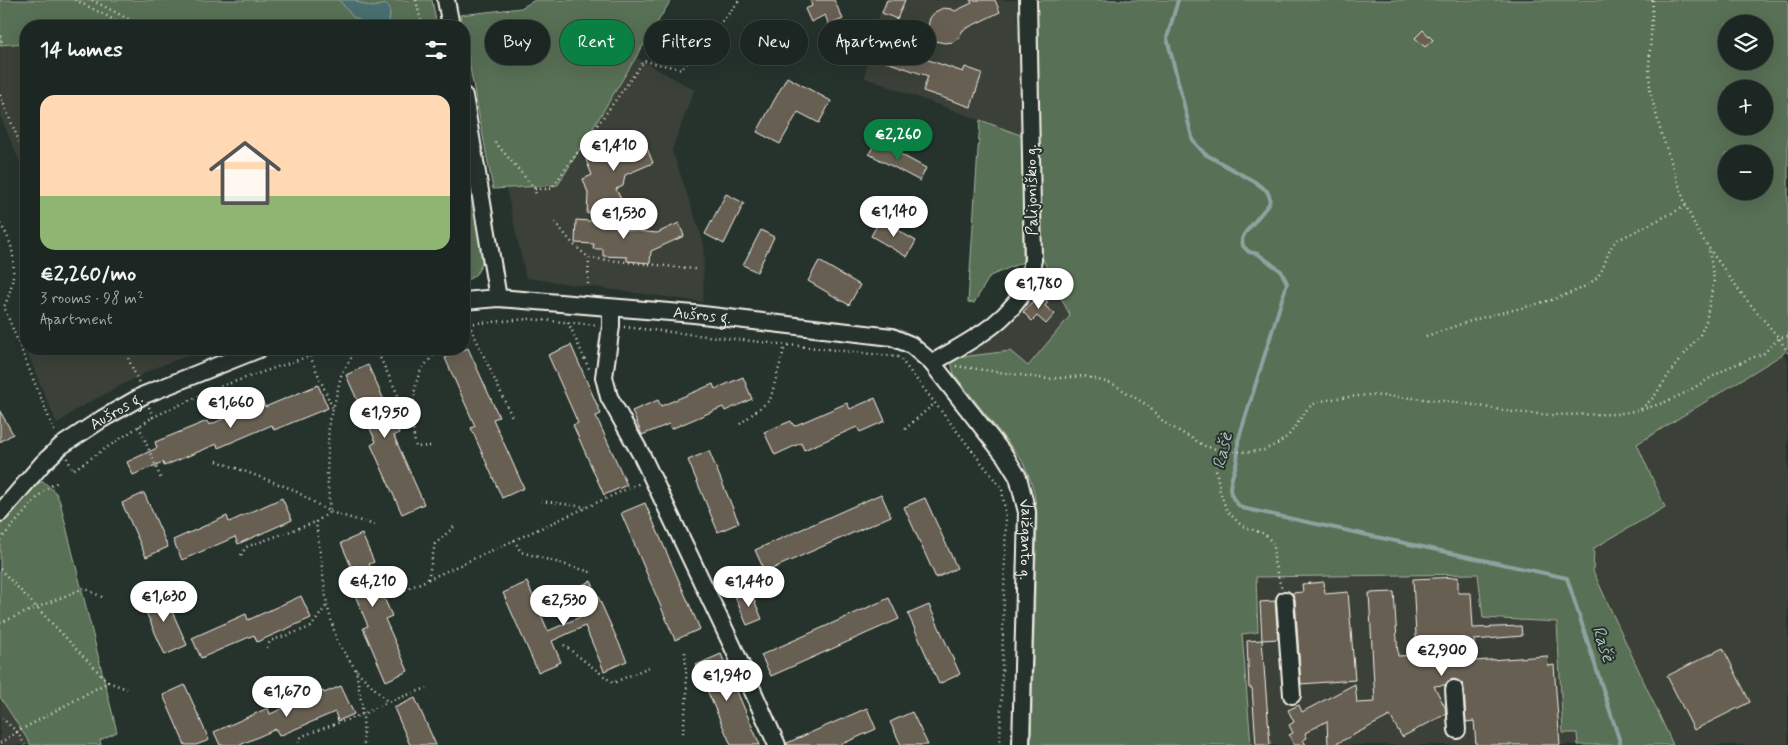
<!DOCTYPE html>
<meta charset="utf-8">
<style>
body{margin:0;font-family:Mynerve,sans-serif;background:#29322f;color:#f1f3f6;height:100vh;display:flex;flex-direction:column;font-size:19px;white-space:nowrap}
*{box-sizing:border-box;margin:0}
p{font-size:16px;color:#a0a5a5}
.icon{flex:none;width:28px;height:28px;fill:none;stroke:currentColor;stroke-width:2;stroke-linecap:round;stroke-linejoin:round}
.map{position:relative;flex:1;overflow:hidden}
.sheet{position:absolute;left:20px;top:20px;width:450px;height:335px;display:flex;flex-direction:column;background:#1c2622;border-radius:20px;box-shadow:0 5px 20px #0002,0 0 0 1px #3a4340}
.sheet>*{flex:none}
.top-card{position:absolute;left:485px;top:20px;width:475px;height:45px;display:flex;gap:10px}
.buttons{position:absolute;left:1718px;top:15px;display:grid;gap:10px}
.buttons a{display:grid;place-items:center;width:55px;height:55px;border-radius:50%;background:#1c2622;box-shadow:0 5px 20px #0002,0 0 0 1px #3a4340;font-size:25px}
.price{position:absolute;translate:-50% -42px;padding:0 11px;border-radius:18px;background:#fff;color:#222;font-size:16px;line-height:32px;filter:drop-shadow(0 1px 2px #0008)}
.price::after{content:'';position:absolute;left:50%;top:30px;width:15px;height:11px;margin-left:-8px;background:inherit;clip-path:polygon(0 0,100% 0,50% 100%)}
.price.active{background:#0b8043;color:#fff}
ul{padding:0;list-style:none}
li{display:grid;align-content:center;gap:10px;height:265px;padding:0 20px}
li+li{border-top:1px solid #3a4340}
li span{display:grid;place-items:center;height:155px;border-radius:15px;color:#555}
li>.icon{margin-inline-start:auto}
span .icon{width:90px;height:90px;fill:#fffc;stroke-width:1}
li b{font-size:21px}
h2{display:flex;justify-content:space-between;align-items:center;height:60px;padding:0 20px;font-size:21px}
.pill{padding:0 18px;border-radius:22px;background:#1c2622;box-shadow:0 5px 20px #0002,0 0 0 1px #3a4340;font-size:18px;line-height:45px}
.pill.active{background:#0b8043;color:#fff}
.map>svg:first-child{display:block}
.built{fill:#3a4038}
.green{fill:#587055;stroke:#a6b09e;fill-rule:evenodd}
.water{fill:#4a6e70;stroke:#8ea2a0}
.lines{fill:none;stroke-linecap:round;stroke-linejoin:round}
.stream{stroke:#8ea2a0;stroke-width:4}
.building{fill:#685e53;stroke:#f4f1e8}
.minor-casing{stroke:#f4f1e8;stroke-width:20}
.path{stroke:#f4f1e8;stroke-width:2.5;stroke-dasharray:1 4;stroke-linecap:butt}
.minor{stroke:#26332d;stroke-width:16}
.labels{text-anchor:middle;dominant-baseline:central;stroke-width:4;stroke-linejoin:round;paint-order:stroke}
.street-label{font-size:16px;fill:#f4f1e8;stroke:#26332d}
.water-label{font-size:18px;font-style:italic;fill:#b0bdb8;stroke:#26332d}
</style>
<div class="map">
<svg width="1788" height="745" viewBox="0 0 1788 745">
<rect width="100%" height="100%" fill="#26332d"/>
<filter id="ink" filterUnits="userSpaceOnUse"><feTurbulence type="fractalNoise" baseFrequency=".02" numOctaves="2"/><feDisplacementMap in="SourceGraphic" scale="10" xChannelSelector="R" yChannelSelector="G"/><feConvolveMatrix kernelMatrix="1 2 1 2 8 2 1 2 1" color-interpolation-filters="sRGB"/></filter>
<g filter="url(#ink)">
<!-- built -->
<path class="built" d="M 885,0 L 1017,0 L 1023,136 L 865,78 L 868,46 Z
M 22,43 L 26,43 L 26,177 L 0,115 L 0,45 Z
M 636,57 L 694,90 L 672,150 L 704,244 L 703,302 L 526,278 L 506,188 L 559,185 Z
M 1039,251 L 1070,316 L 1028,367 L 953,358 L 995,332 Z
M 26,333 L 26,349 L 204,349 L 153,369 L 116,388 L 77,409 L 57,424 L 20,336 Z
M 1783,354 L 1788,361 L 1788,745 L 1673,745 L 1593,571 L 1594,548 L 1665,507 L 1637,444 Z
M 1478,574 L 1483,618 L 1557,621 L 1563,733 L 1578,733 L 1579,745 L 1594,745 L 1251,745 L 1242,634 L 1258,632 L 1256,577 Z
M 0,697 L 18,726 L 31,745 L 0,745 Z"/>
<!-- green -->
<path class="green" d="M 0,0 L 432,0 L 437,26 L 26,26 L 26,43 L 0,45 Z
M 535,0 L 671,0 L 558,185 L 493,189 L 464,36 L 464,26 L 462,26 L 460,15 L 521,8 Z
M 1034,0 L 1788,0 L 1788,348 L 1783,354 L 1637,444 L 1665,507 L 1594,548 L 1593,571 L 1673,745 L 1578,745 L 1577,733 L 1563,733 L 1557,622 L 1483,618 L 1478,574 L 1256,577 L 1258,632 L 1242,634 L 1251,745 L 1031,745 L 1037,515 C 1035,494 1032,478 1021,459 L 954,374 L 951,362 L 953,358 L 1010,351 L 1028,366 L 1070,316 L 1039,251 L 1041,214 ZM 1726,24 L 1764,24 L 1764,61 L 1726,61 ZM 1726,89 L 1764,89 L 1764,126 L 1726,126 ZM 1726,154 L 1764,154 L 1764,191 L 1726,191 Z
M 980,120 L 1023,136 L 1023,262 L 990,276 L 974,303 L 968,302 Z
M 464,160 L 483,257 C 480,270 477,277 464,281 Z
M 43,481 L 56,493 L 60,502 L 117,732 L 100,740 L 101,745 L 31,745 L 0,697 L 0,522 L 28,488 Z"/>
<!-- water -->
<path class="water" d="M 339,0 L 356,0 L 357,2 L 372,7 L 387,4 L 390,12 L 389,22 L 367,24 L 353,17 Z"/>
<g class="lines">
<!-- stream -->
<path class="stream" d="M 1178,0 L 1167,38 L 1193,141 L 1205,154 L 1255,182 L 1267,191 L 1270,198 L 1269,204 L 1245,233 L 1242,239 L 1243,246 L 1249,252 L 1258,254 L 1281,271 L 1287,283 L 1238,441 C 1238,447 1238,455 1237,461 C 1232,481 1222,492 1242,508 L 1567,578 L 1621,745"/>
</g>
<!-- building -->
<path class="building" d="M 810,0 L 834,0 L 843,19 L 829,25 L 825,15 L 811,22 L 805,9 L 812,6 Z
M 887,0 L 905,0 L 897,19 L 882,13 Z
M 970,0 L 995,0 L 1000,12 L 963,30 L 959,37 L 953,42 L 945,43 L 935,41 L 930,34 L 928,26 L 930,18 L 935,12 L 943,8 L 951,9 L 955,11 L 972,3 Z
M 1423,30 L 1433,40 L 1425,47 L 1415,38 Z
M 882,37 L 899,42 L 897,49 L 963,72 L 965,67 L 982,73 L 971,107 L 923,91 L 928,76 L 875,58 Z
M 787,77 L 831,101 L 819,123 L 798,112 L 780,144 L 757,132 Z
M 642,136 L 653,163 L 625,175 L 623,186 L 616,189 L 621,199 L 587,214 L 588,193 L 583,179 L 592,175 L 586,160 Z
M 876,141 L 926,168 L 920,181 L 869,154 Z
M 726,194 L 744,203 L 724,244 L 705,234 Z
M 576,220 L 617,223 L 617,229 L 657,233 L 679,223 L 684,236 L 651,251 L 650,263 L 627,261 L 627,257 L 603,256 L 603,249 L 593,249 L 594,244 L 575,243 Z
M 880,220 L 916,241 L 907,257 L 871,236 Z
M 761,230 L 774,237 L 757,272 L 743,265 Z
M 819,261 L 860,285 L 849,305 L 808,281 Z
M 1039,294 L 1048,302 L 1045,306 L 1055,314 L 1046,324 L 1037,316 L 1032,321 L 1023,312 Z
M 571,345 L 601,414 L 596,416 L 627,485 L 604,495 L 573,425 L 578,423 L 548,355 Z
M 468,348 L 499,417 L 493,419 L 524,488 L 502,498 L 471,428 L 475,426 L 445,358 Z
M 368,365 L 399,433 L 394,436 L 424,504 L 402,514 L 371,445 L 376,442 L 346,375 Z
M 743,377 L 752,399 L 725,411 L 723,407 L 671,429 L 669,424 L 642,435 L 632,411 L 658,400 L 661,406 L 713,384 L 715,389 Z
M 318,385 L 328,408 L 274,430 L 272,425 L 218,448 L 217,444 L 164,466 L 163,462 L 133,475 L 127,462 L 157,448 L 155,442 L 207,421 L 209,425 L 263,402 L 265,407 Z
M 875,398 L 885,421 L 860,432 L 857,427 L 804,450 L 801,443 L 775,455 L 764,432 L 791,421 L 794,426 L 847,403 L 850,409 Z
M 0,411 L 13,434 L 0,442 Z
M 709,451 L 739,523 L 718,532 L 688,460 Z
M 144,493 L 168,547 L 146,557 L 122,503 Z
M 881,494 L 891,516 L 765,572 L 755,550 Z
M 282,498 L 292,520 L 238,544 L 235,537 L 182,560 L 173,540 L 227,516 L 229,522 Z
M 925,498 L 957,568 L 936,578 L 904,507 Z
M 645,503 L 700,629 L 675,640 L 621,513 Z
M 362,534 L 374,562 L 369,564 L 392,616 L 385,619 L 408,671 L 386,681 L 363,628 L 368,626 L 346,574 L 353,571 L 341,543 Z
M 1458,577 L 1458,593 L 1471,593 L 1473,628 L 1521,626 L 1522,636 L 1474,640 L 1475,661 L 1547,656 L 1548,666 L 1554,665 L 1560,745 L 1476,745 L 1474,721 L 1466,722 L 1464,688 L 1462,683 L 1454,679 L 1448,681 L 1445,685 L 1434,686 L 1445,707 L 1446,714 L 1402,737 L 1390,716 L 1334,745 L 1328,745 L 1327,721 L 1305,733 L 1307,738 L 1303,740 L 1306,745 L 1294,745 L 1289,735 L 1293,733 L 1289,725 L 1294,722 L 1288,710 L 1299,705 L 1302,712 L 1355,684 L 1357,703 L 1375,702 L 1369,593 L 1394,592 L 1398,656 L 1417,655 L 1413,579 Z
M 591,581 L 627,661 L 604,671 L 585,626 L 552,641 L 561,662 L 538,672 L 503,593 L 527,582 L 548,631 L 580,617 L 569,591 Z
M 1324,582 L 1325,594 L 1348,592 L 1355,680 L 1301,684 L 1295,599 L 1292,593 L 1303,592 L 1302,584 Z
M 750,590 L 762,619 L 747,625 L 735,597 Z
M 163,591 L 187,645 L 165,655 L 141,601 Z
M 301,596 L 311,618 L 257,642 L 254,635 L 201,658 L 192,638 L 246,614 L 248,620 Z
M 889,598 L 899,619 L 771,676 L 761,655 Z
M 1275,601 L 1278,639 L 1262,640 L 1260,602 Z
M 929,605 L 960,674 L 939,684 L 908,614 Z
M 1262,640 L 1268,719 L 1270,745 L 1256,745 L 1252,688 L 1249,688 L 1247,641 Z
M 1723,648 L 1750,702 L 1694,730 L 1667,676 Z
M 721,654 L 760,745 L 731,745 L 696,665 Z
M 185,685 L 209,740 L 196,745 L 185,745 L 163,695 Z
M 341,686 L 354,714 L 338,721 L 335,712 L 279,736 L 276,729 L 240,745 L 220,745 L 214,732 L 268,708 L 270,714 L 323,691 L 324,693 Z
M 415,698 L 436,745 L 410,745 L 394,708 Z
M 867,708 L 876,729 L 840,745 L 787,745 L 787,743 Z
M 912,712 L 928,745 L 901,745 L 890,722 Z"/>
<g class="lines">
<!-- minor casing -->
<g class="minor-casing">
<g id="minor">
<path d="M 446,0 L 451,26"/>
<path d="M 464,96 L 498,298"/>
<path id="s1" d="M 464,301 L 498,298 L 694,314 L 892,337 L 911,345 L 932,363 L 1005,456 L 1018,477 L 1027,512 L 1021,745"/>
<path d="M 611,308 L 611,326 L 604,377 L 609,397 L 642,456 L 732,645 L 777,745"/>
<path d="M 932,363 C 968,342 1011,322 1028,282 C 1031,276 1031,267 1033,260 L 1028,0"/>
<path id="s2" d="M 0,513 L 43,463 L 61,446 L 102,419 L 144,395 L 259,349"/>
<path d="M 1285,600 L 1292,695"/>
<path d="M 1454,689 L 1457,730"/>
</g>
</g>
<!-- path -->
<path class="path" d="M 75,0 L 107,16 L 124,26
M 92,0 L 130,20 L 139,26
M 416,0 L 422,26
M 1653,0 L 1649,67 L 1650,91 L 1661,132 L 1686,206 L 1697,230 L 1715,257 L 1745,298 L 1779,338 L 1788,353
M 0,36 L 2,39 L 0,46
M 0,95 L 26,158
M 495,142 L 535,189 L 536,197
M 535,189 L 551,189 L 644,61 L 682,69 L 740,0
M 555,222 L 573,244 L 589,258 L 695,269
M 0,224 C 19,249 16,281 4,307 L 55,433
M 588,284 L 589,258
M 568,322 L 590,371
M 464,324 L 529,319 L 598,325
M 469,324 L 513,419
M 624,327 L 899,357 L 1002,489 L 1006,518 L 1000,745
M 1426,336 C 1443,331 1460,324 1477,319 C 1508,310 1570,300 1594,280 C 1606,271 1605,252 1616,241 L 1686,206
M 124,349 L 139,383
M 356,349 L 341,376 L 333,409 L 329,420 L 327,475 L 330,512 L 316,522 L 327,605 L 337,641 L 356,670 L 363,714 L 364,745
M 376,349 L 413,427
M 310,356 L 333,409
M 956,366 L 1048,379 L 1084,376 L 1113,384 L 1147,405 L 1165,423 L 1205,446 L 1223,451 L 1248,452 L 1264,450 L 1279,443 L 1289,435 L 1308,408 L 1317,402 L 1338,398 L 1369,395 L 1412,398 L 1456,402 L 1513,412 L 1552,415 L 1616,414 L 1640,410 L 1663,403 L 1685,393 L 1727,368 L 1764,353 L 1779,338 L 1788,336
M 149,407 L 153,417 L 219,387 L 330,349
M 1641,409 L 1654,397 L 1673,368 L 1700,335 L 1706,321 L 1714,280 L 1709,250
M 740,424 L 770,400 L 785,346
M 139,426 L 162,481
M 905,429 L 935,403
M 430,446 L 416,447 C 411,428 412,395 418,377 C 421,367 433,357 439,349
M 1219,450 L 1216,469 L 1220,492 L 1227,511 L 1242,526 L 1265,534 L 1274,545 L 1274,562 L 1281,587
M 67,458 L 73,470 L 153,417
M 217,461 L 292,489 L 330,512 L 375,525
M 541,501 L 586,507
M 0,540 L 45,489 L 58,482
M 514,540 L 521,552 L 594,573
M 241,555 L 246,547 L 316,522
M 0,569 L 108,682 L 17,732 L 1,717
M 428,579 L 435,544 L 456,525
M 396,594 L 640,483
M 0,623 L 84,588 L 104,598
M 564,645 L 613,683 L 649,667
M 267,648 L 270,641 L 311,627 L 327,605
M 357,671 L 388,702 L 427,688
M 108,682 L 127,689
M 683,733 L 687,694 L 685,651
M 298,742 L 302,736 L 363,714 L 388,702
M 0,743 L 17,732 L 25,745"/>
<!-- minor -->
<use href="#minor" class="minor"/>
</g>
</g>
<g class="labels">
<!-- street labels -->
<g class="street-label">
<text transform="translate(1032 190) rotate(-91)">Palijoniškio g.</text>
<text stroke="none"><textPath href="#s1" startOffset="239">Aušros g.</textPath></text>
<text stroke="none"><textPath href="#s2" startOffset="156">Aušros g.</textPath></text>
<text stroke="none"><textPath href="#s1" startOffset="685">Vaižganto g.</textPath></text>
</g>
<!-- water labels -->
<g class="water-label">
<text transform="translate(1223 451) rotate(-77)">Rašė</text>
<text transform="translate(1603 644) rotate(72)">Rašė</text>
</g>
</g>
</svg>
<div class="buttons">
<a><svg class="icon" aria-label="layers" viewBox="0 0 24 24"><path d="M12 4l9 5-9 5-9-5zM3 14l9 5 9-5"/></svg></a>
<a>+</a>
<a>−</a>
</div>
<b class="price active" style="left:898px;top:161px">€2,260</b>
<b class="price" style="left:614px;top:172px">€1,410</b>
<b class="price" style="left:894px;top:238px">€1,140</b>
<b class="price" style="left:624px;top:240px">€1,530</b>
<b class="price" style="left:1039px;top:310px">€1,780</b>
<b class="price" style="left:231px;top:429px">€1,660</b>
<b class="price" style="left:385px;top:439px">€1,950</b>
<b class="price" style="left:373px;top:608px">€4,210</b>
<b class="price" style="left:749px;top:608px">€1,440</b>
<b class="price" style="left:164px;top:623px">€1,630</b>
<b class="price" style="left:564px;top:627px">€2,530</b>
<b class="price" style="left:1442px;top:677px">€2,900</b>
<b class="price" style="left:727px;top:702px">€1,940</b>
<b class="price" style="left:287px;top:718px">€1,670</b>
<div class="top-card">
<a class="pill">Buy</a>
<a class="pill active">Rent</a>
<a class="pill">Filters</a>
<a class="pill">New</a>
<a class="pill">Apartment</a>
</div>
<section class="sheet">
<h2>14 homes<svg class="icon" aria-label="filters" viewBox="0 0 24 24"><path d="M4 7h16M4 17h16"/><circle cx="9" cy="7" r="2"/><circle cx="15" cy="17" r="2"/></svg></h2>
<ul>
<li><span style="background:linear-gradient(#ffd9b3 65%,#8fb573 0)"><svg class="icon" aria-label="home" viewBox="0 0 24 24"><path d="M3 11l9-7 9 7M6 9v11h12V9"/></svg></span><div><b>€2,260/mo</b><p>3 rooms · 98 m²</p><p>Apartment</p></div></li>
</ul>
</section>
</div>
